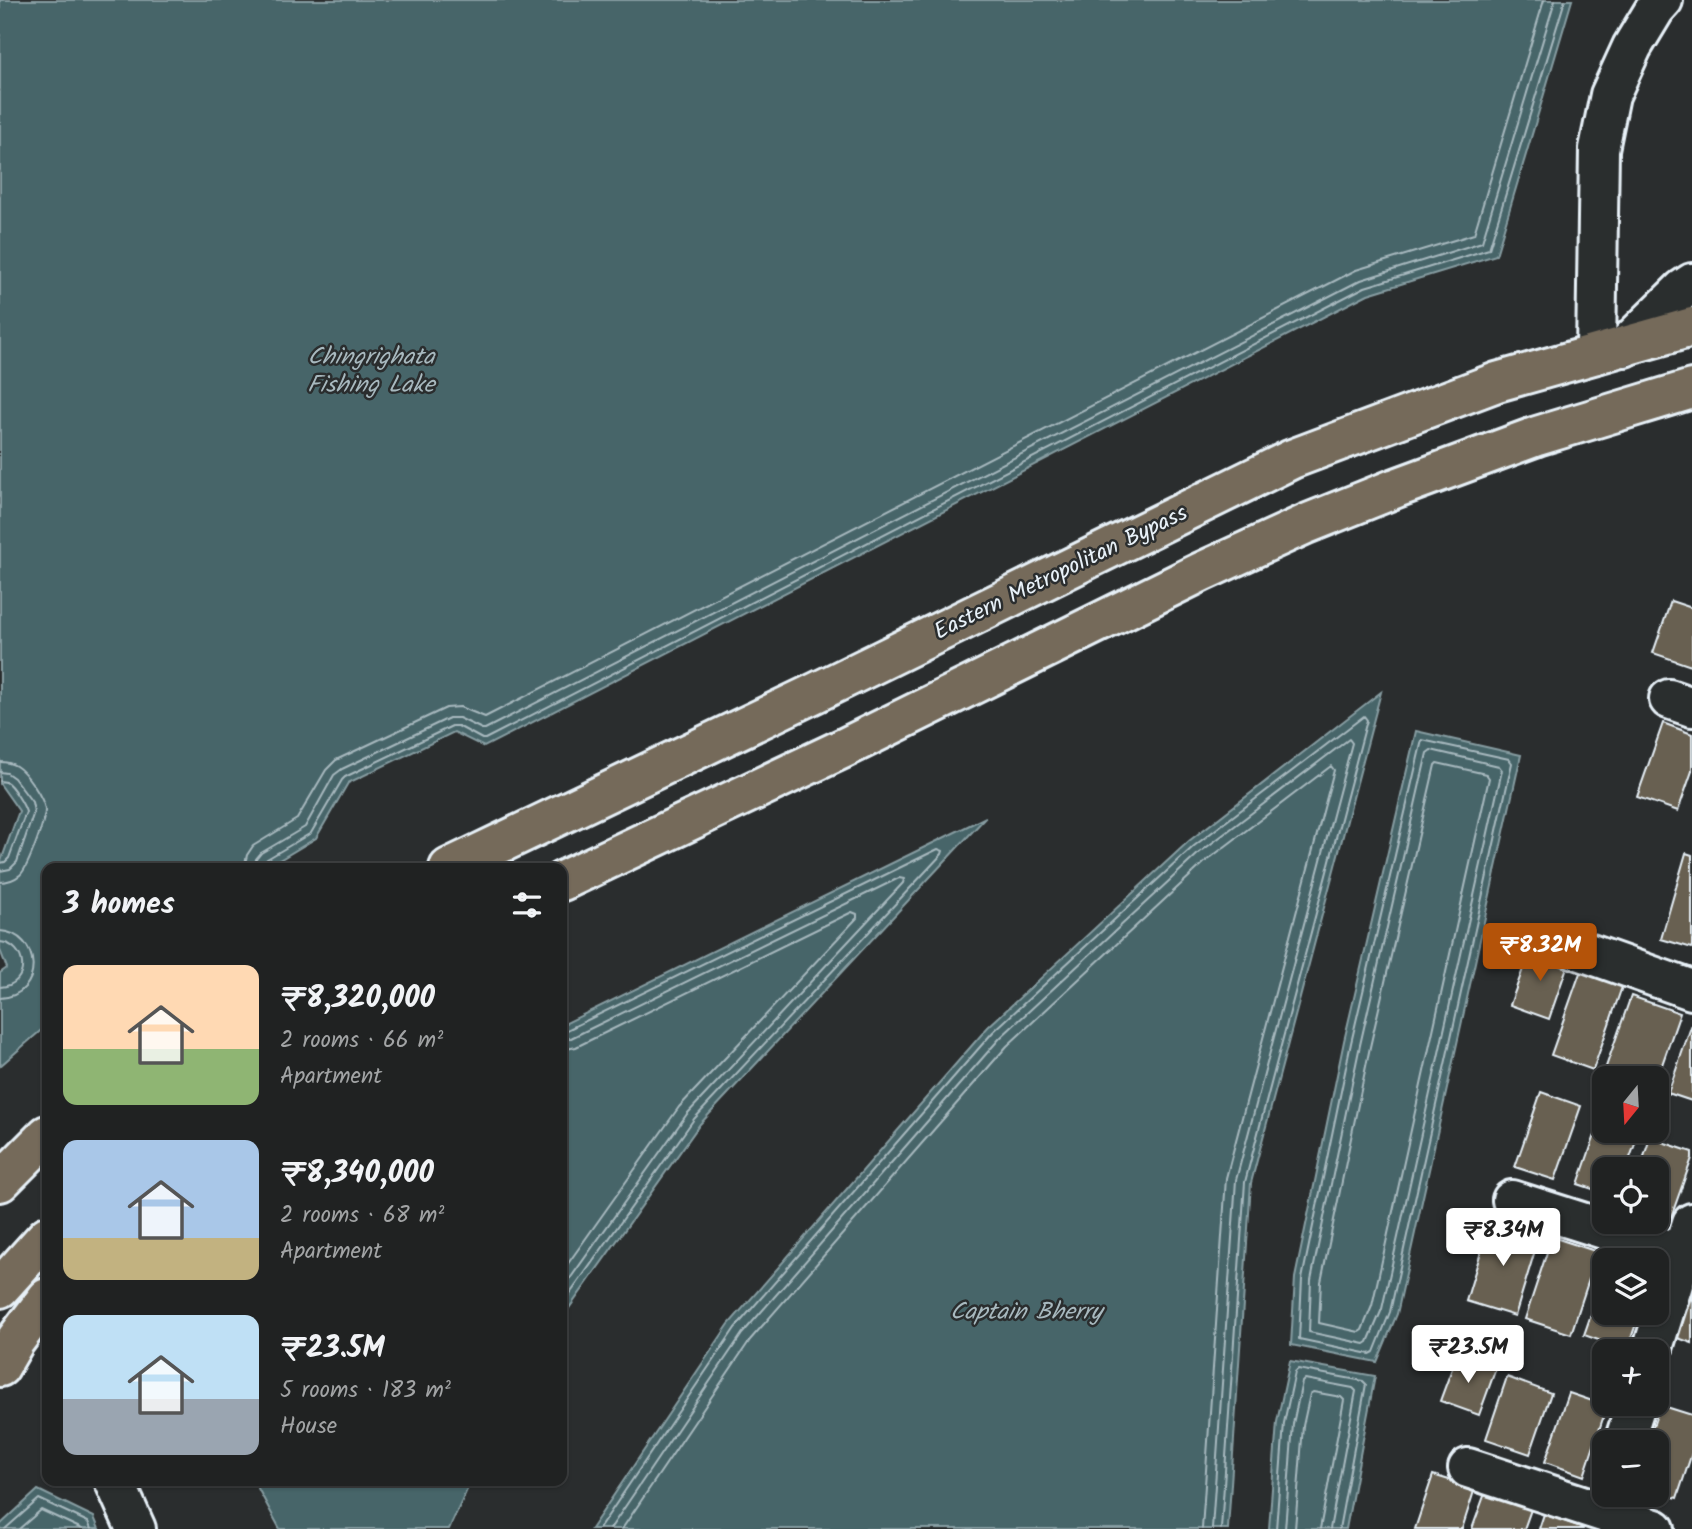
<!DOCTYPE html>
<meta charset="utf-8">
<style>
body{margin:0;font-family:Kalam,sans-serif;background:#2d2f2f;color:#f1f3f6;height:100vh;display:flex;flex-direction:column;font-size:26px;white-space:nowrap}
*{box-sizing:border-box;margin:0}
p{font-size:23px;color:#a2a4a5}
.icon{flex:none;width:38px;height:38px;fill:none;stroke:currentColor;stroke-width:2;stroke-linecap:round;stroke-linejoin:round}
.map{position:relative;flex:1;overflow:hidden}
.panel{position:absolute;left:42px;top:863px;width:525px;height:623px;display:flex;flex-direction:column;background:#202222;border-radius:14px;box-shadow:0 2px 5px #0004,0 0 0 2px #3d3f40}
.panel>*{flex:none}
.needle{width:46px;rotate:198deg}
.buttons{position:absolute;left:1592px;top:1066px;display:grid;gap:14px}
.buttons a{display:grid;place-items:center;width:77px;height:77px;border-radius:14px;background:#202222;box-shadow:0 2px 5px #0004,0 0 0 2px #3d3f40;font-size:35px}
.price{position:absolute;translate:-50% -60px;padding:0 16px;border-radius:7px;background:#fff;color:#222;font-size:23px;line-height:46px;filter:drop-shadow(0 2px 4px #0008)}
.price::after{content:'';position:absolute;left:50%;top:42px;width:21px;height:16px;margin-left:-10px;background:inherit;clip-path:polygon(0 0,100% 0,50% 100%)}
.price.on{background:#b45309;color:#fff}
ul{padding:0;list-style:none}
li{display:flex;align-items:center;gap:21px;height:175px;padding:0 21px}
li span{display:grid;place-items:center;flex:none;width:196px;height:140px;border-radius:14px;color:#555}
li>.icon{margin-inline-start:auto}
span .icon{width:84px;height:84px;fill:#fffc;stroke-width:1}
li b{font-size:30px}
h2{display:flex;justify-content:space-between;align-items:center;height:84px;padding:0 21px;font-size:30px}
.map>svg:first-child{display:block}
.water{fill:#476569;stroke:#879da2;stroke-width:2}
.lines{fill:none;stroke-linecap:round;stroke-linejoin:round}
.shore{stroke:#a8b9bf;stroke-width:2}
.building{fill:#686151;stroke:#e8f1f8;stroke-width:2}
.street-casing{stroke:#e8f1f8;stroke-width:44}
.secondary-casing{stroke:#e8f1f8;stroke-width:44}
.primary-casing{stroke:#e8f1f8;stroke-width:44}
.street{stroke:#2a2d2e;stroke-width:38}
.secondary{stroke:#2a2d2e;stroke-width:38}
.primary{stroke:#746a5a;stroke-width:38}
.labels{text-anchor:middle;dominant-baseline:central;stroke-width:5;stroke-linejoin:round;paint-order:stroke}
.street-label{font-size:23px;fill:#e8f1f8;stroke:#2a2d2e}
.water-label{font-size:24px;font-style:italic;fill:#a8b9bf;stroke:#2a2d2e}
</style>
<div class="map">
<svg width="1692" height="1529" viewBox="0 0 1692 1529">
<rect width="100%" height="100%" fill="#2a2d2e"/>
<filter id="ink" filterUnits="userSpaceOnUse"><feTurbulence type="fractalNoise" baseFrequency=".0143" numOctaves="2"/><feDisplacementMap in="SourceGraphic" scale="14" xChannelSelector="R" yChannelSelector="G"/><feConvolveMatrix kernelMatrix="1 2 1 2 8 2 1 2 1" color-interpolation-filters="sRGB"/></filter>
<g filter="url(#ink)">
<!-- water -->
<path class="water" d="M 0,0 L 1572,0 L 1496,255 L 1368,294 L 484,747 L 454,732 L 348,783 L 316,838 L 266,868 L 47,868 L 47,1025 L 0,1066 L 0,973 L 7,968 L 0,950 L 0,864 L 19,811 L 0,784 Z
M 1381,692 L 1251,1183 L 1228,1529 L 591,1529 L 729,1324 L 988,1027 L 1189,841 Z
M 1416,731 L 1521,755 L 1397,1314 L 1377,1362 L 1291,1345 L 1295,1278 L 1344,1041 Z
M 986,817 L 700,1124 L 562,1318 L 562,1025 Z
M 1290,1361 L 1375,1376 L 1346,1529 L 1269,1529 L 1277,1422 Z
M 254,1481 L 471,1481 L 449,1529 L 280,1529 Z
M 38,1490 L 94,1517 L 99,1529 L 0,1529 L 0,1525 Z"/>
<g class="lines">
<!-- shore -->
<path class="shore" d="M 1422,740 L 1509,759 L 1512,763 L 1390,1312 L 1374,1352 L 1370,1354 L 1299,1339 L 1302,1279 L 1351,1043 Z
M 1431,750 L 1499,766 L 1502,770 L 1382,1309 L 1368,1342 L 1365,1344 L 1309,1332 L 1311,1280 L 1360,1045 L 1427,753 Z
M 0,762 C 6,762 11,763 16,766 C 26,772 44,798 45,810 C 45,821 28,868 20,875 C 14,880 8,882 0,882
M 1437,763 L 1486,774 L 1489,778 L 1372,1306 L 1362,1330 L 1359,1332 L 1319,1323 L 1321,1282 L 1370,1047 L 1435,765 Z
M 0,772 L 7,773 L 14,778 L 32,802 L 34,812 L 17,862 L 10,869 L 0,871
M 0,781 C 2,782 4,781 6,782 C 12,785 24,805 26,812 L 9,858 L 5,862 L 0,863
M 244,868 L 247,855 L 253,846 L 297,819 L 326,770 L 336,760 L 446,708 L 460,707 L 485,717 L 1356,270 L 1474,234 L 1544,0
M 255,868 L 256,859 L 261,853 L 305,827 L 334,775 L 342,769 L 449,718 L 459,718 L 482,729 L 485,729 L 1361,280 L 1482,242 L 1555,0
M 264,868 L 264,864 L 267,859 L 311,833 L 342,780 L 345,777 L 452,726 L 458,726 L 482,739 L 485,739 L 1365,287 L 1489,249 L 1565,0
M 0,931 C 41,933 46,996 0,998
M 0,942 C 27,944 32,985 0,987
M 562,1031 L 567,1030 L 938,849 L 943,851 L 942,854 L 694,1119 L 562,1305
M 562,1039 L 571,1038 L 899,878 L 904,879 L 903,883 L 687,1114 L 562,1290
M 562,1050 L 576,1047 L 852,912 L 857,914 L 857,918 L 679,1107 L 562,1272
M 5,1529 L 39,1499 L 88,1522 L 91,1529
M 19,1529 L 41,1510 L 82,1529
M 599,1529 L 735,1328 L 993,1032 L 1194,846 L 1364,716 L 1367,720 L 1245,1182 L 1221,1529
M 610,1529 L 742,1334 L 1000,1038 L 1199,853 L 1349,739 L 1352,743 L 1236,1180 L 1212,1529
M 622,1529 L 750,1340 L 1007,1046 L 1206,861 L 1331,766 L 1334,770 L 1226,1178 L 1202,1529
M 1276,1529 L 1284,1423 L 1295,1372 L 1298,1369 L 1363,1381 L 1366,1384 L 1339,1529
M 1285,1529 L 1293,1424 L 1302,1382 L 1305,1379 L 1353,1388 L 1356,1391 L 1330,1529
M 1295,1529 L 1303,1426 L 1310,1394 L 1313,1392 L 1341,1397 L 1344,1400 L 1320,1529"/>
</g>
<!-- building -->
<path class="building" d="M 1671,601 L 1692,608 L 1692,662 L 1691,666 L 1653,653 Z
M 1663,723 L 1692,734 L 1692,771 L 1678,811 L 1637,797 Z
M 1686,853 L 1692,855 L 1692,948 L 1661,939 Z
M 1531,947 L 1569,961 L 1549,1019 L 1510,1005 Z
M 1581,970 L 1623,984 L 1593,1070 L 1551,1055 Z
M 1631,996 L 1680,1013 L 1657,1079 L 1605,1078 L 1605,1083 L 1601,1081 Z
M 1692,1024 L 1692,1101 L 1668,1093 Z
M 1541,1092 L 1581,1106 L 1555,1180 L 1515,1167 Z
M 1603,1112 L 1605,1112 L 1605,1130 L 1640,1130 L 1626,1169 L 1605,1169 L 1605,1193 L 1578,1184 Z
M 1650,1138 L 1692,1152 L 1692,1158 L 1671,1217 L 1657,1212 L 1657,1169 L 1640,1169 Z
M 1491,1219 L 1540,1234 L 1515,1316 L 1466,1301 Z
M 1552,1237 L 1598,1252 L 1571,1334 L 1525,1319 Z
M 1605,1274 L 1605,1312 L 1640,1312 L 1627,1350 L 1584,1335 Z
M 1692,1287 L 1692,1343 L 1672,1336 Z
M 1457,1355 L 1496,1368 L 1479,1415 L 1440,1401 Z
M 1507,1377 L 1551,1393 L 1530,1454 L 1486,1439 Z
M 1569,1393 L 1607,1406 L 1584,1476 L 1545,1462 Z
M 1660,1405 L 1692,1415 L 1692,1453 L 1677,1498 L 1657,1492 L 1657,1442 L 1648,1442 Z
M 1433,1475 L 1475,1488 L 1462,1529 L 1415,1529 Z
M 1488,1485 L 1534,1501 L 1524,1529 L 1472,1529 Z
M 1544,1514 L 1584,1528 L 1583,1529 L 1539,1529 Z"/>
<g class="lines">
<!-- street casing -->
<g class="street-casing">
<path id="street" d="M 1596,354 L 1599,149 L 1610,95 L 1632,47 L 1655,9 L 1663,0
M 1669,699 L 1692,707
M 1565,945 L 1692,990
M 1512,1200 L 1692,1257
M 1652,1351 L 1692,1223
M 1624,1442 L 1636,1404
M 1468,1468 L 1655,1529
M 114,1480 L 136,1529"/>
</g>
<!-- secondary casing -->
<g class="secondary-casing">
<path id="secondary" d="M 1624,347 L 1683,289 L 1692,283"/>
</g>
<!-- primary casing -->
<g class="primary-casing">
<path id="primary" d="M 449,868 L 817,692 L 1292,459 L 1497,382 L 1692,327
M 562,881 L 844,748 L 1201,572 L 1306,524 L 1396,488 L 1537,436 L 1692,389
M 0,1182 L 47,1135
M 0,1288 L 47,1236
M 0,1367 L 15,1341 L 47,1298"/>
</g>
<!-- street -->
<use href="#street" class="street"/>
<!-- secondary -->
<use href="#secondary" class="secondary"/>
<!-- primary -->
<use href="#primary" class="primary"/>
</g>
</g>
<g class="labels">
<!-- street labels -->
<g class="street-label">
<text transform="translate(1061 573) rotate(-26)">Eastern Metropolitan Bypass</text>
</g>
<!-- water labels -->
<g class="water-label">
<text x="371" y="357">Chingrighata<tspan x="371" dy="28">Fishing Lake</tspan></text>
<text x="1026" y="1312">Captain Bherry</text>
</g>
</g>
</svg>
<div class="buttons">
<a><svg class="needle" viewBox="-14 -14 28 28"><path d="M0-13l5 13h-10z" fill="#e53935"/><path d="M0 13l5-13h-10z" fill="#a2a4a5"/></svg></a>
<a><svg class="icon" aria-label="locate" viewBox="0 0 24 24"><circle cx="12" cy="12" r="6"/><path d="M12 2v4M12 18v4M2 12h4M18 12h4"/></svg></a>
<a><svg class="icon" aria-label="layers" viewBox="0 0 24 24"><path d="M12 4l9 5-9 5-9-5zM3 14l9 5 9-5"/></svg></a>
<a>+</a>
<a>−</a>
</div>
<b class="price on" style="left:1540px;top:983px">₹8.32M</b>
<b class="price" style="left:1503px;top:1268px">₹8.34M</b>
<b class="price" style="left:1468px;top:1385px">₹23.5M</b>
<section class="panel">
<h2>3 homes<svg class="icon" aria-label="filters" viewBox="0 0 24 24"><path d="M4 7h16M4 17h16"/><circle cx="9" cy="7" r="2"/><circle cx="15" cy="17" r="2"/></svg></h2>
<ul>
<li><span style="background:linear-gradient(#ffd9b3 60%,#8fb573 0)"><svg class="icon" aria-label="home" viewBox="0 0 24 24"><path d="M3 11l9-7 9 7M6 9v11h12V9"/></svg></span><div><b>₹8,320,000</b><p>2 rooms · 66 m²</p><p>Apartment</p></div></li>
<li><span style="background:linear-gradient(#a9c7e8 70%,#c2b280 0)"><svg class="icon" aria-label="home" viewBox="0 0 24 24"><path d="M3 11l9-7 9 7M6 9v11h12V9"/></svg></span><div><b>₹8,340,000</b><p>2 rooms · 68 m²</p><p>Apartment</p></div></li>
<li><span style="background:linear-gradient(#bfe0f5 60%,#9aa5b1 0)"><svg class="icon" aria-label="home" viewBox="0 0 24 24"><path d="M3 11l9-7 9 7M6 9v11h12V9"/></svg></span><div><b>₹23.5M</b><p>5 rooms · 183 m²</p><p>House</p></div></li>
</ul>
</section>
</div>
